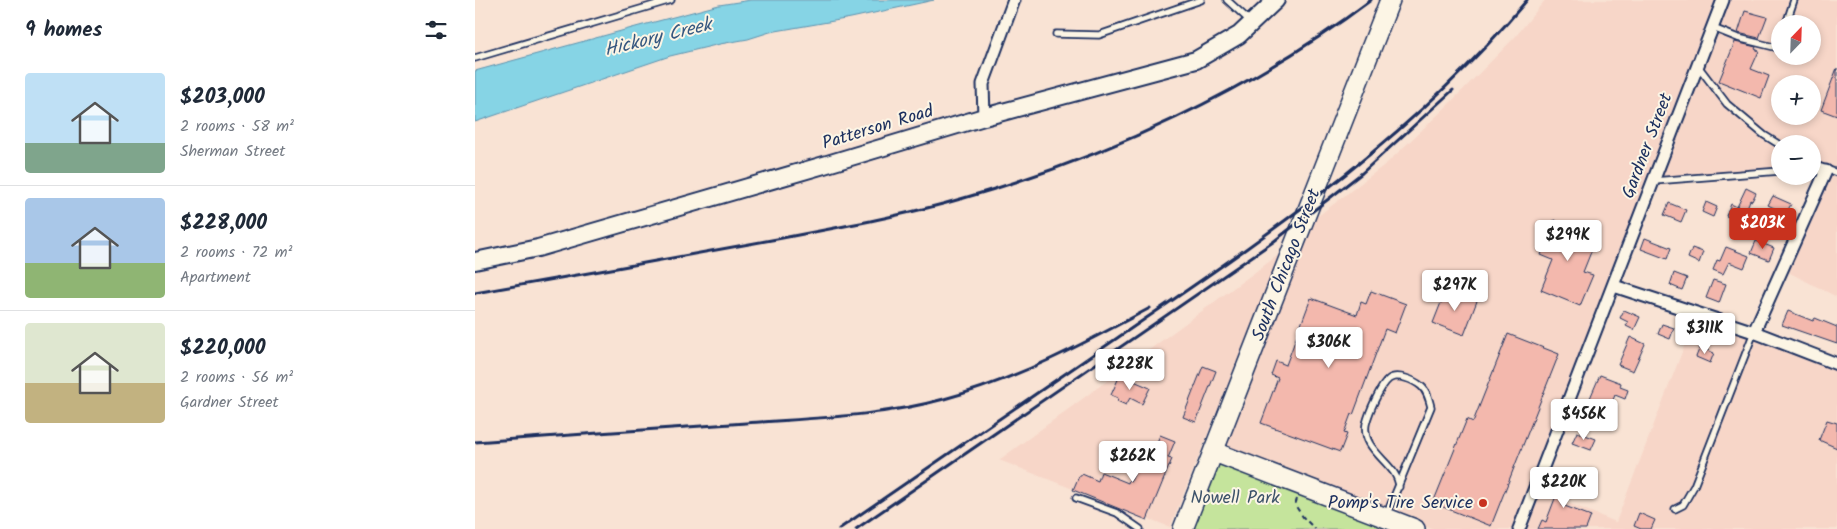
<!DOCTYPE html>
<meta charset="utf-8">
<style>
body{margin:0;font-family:Kalam,sans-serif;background:#f2f2f3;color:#1f2937;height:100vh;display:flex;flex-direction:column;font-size:19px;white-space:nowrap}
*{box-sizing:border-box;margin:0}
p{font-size:16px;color:#747a83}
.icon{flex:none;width:28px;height:28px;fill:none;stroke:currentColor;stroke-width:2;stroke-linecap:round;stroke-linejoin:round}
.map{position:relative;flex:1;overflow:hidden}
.side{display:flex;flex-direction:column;background:#fff;width:475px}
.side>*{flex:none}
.needle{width:32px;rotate:23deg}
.tools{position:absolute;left:1296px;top:15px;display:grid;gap:10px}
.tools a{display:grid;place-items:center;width:50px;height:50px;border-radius:50%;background:#fff;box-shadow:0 2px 8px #0003;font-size:25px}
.price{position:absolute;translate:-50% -42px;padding:0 11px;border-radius:5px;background:#fff;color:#222;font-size:16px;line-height:32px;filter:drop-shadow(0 1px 2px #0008)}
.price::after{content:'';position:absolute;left:50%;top:30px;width:15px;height:11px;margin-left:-8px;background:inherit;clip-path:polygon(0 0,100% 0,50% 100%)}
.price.current{background:#c8321e;color:#fff}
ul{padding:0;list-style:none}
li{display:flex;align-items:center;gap:15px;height:125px;padding:0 25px}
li+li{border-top:1px solid #e0e1e3}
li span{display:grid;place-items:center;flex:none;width:140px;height:100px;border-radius:5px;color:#555}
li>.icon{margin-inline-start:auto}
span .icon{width:60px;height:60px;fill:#fffc;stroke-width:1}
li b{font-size:21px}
h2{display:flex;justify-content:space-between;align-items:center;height:60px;padding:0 25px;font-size:21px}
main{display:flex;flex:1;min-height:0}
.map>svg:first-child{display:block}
.built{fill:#f7d6c8;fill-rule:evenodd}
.green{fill:#c5e49c;stroke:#708a7d}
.water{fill:#86d4e5;stroke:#5b92af}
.building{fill:#f3b8ad;stroke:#1b2f5e}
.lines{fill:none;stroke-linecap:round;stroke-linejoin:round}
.lane-casing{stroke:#1b2f5e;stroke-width:9}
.street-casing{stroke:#1b2f5e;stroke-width:15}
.secondary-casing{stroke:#1b2f5e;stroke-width:20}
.primary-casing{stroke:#1b2f5e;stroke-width:22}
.path{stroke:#1b2f5e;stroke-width:2;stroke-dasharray:5 4;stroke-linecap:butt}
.lane{stroke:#fcf5e5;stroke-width:5.5}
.street{stroke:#fcf5e5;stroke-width:11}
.secondary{stroke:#fcf5e5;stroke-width:16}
.primary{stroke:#fcf5e5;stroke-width:19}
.rail{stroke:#1b2f5e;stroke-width:3}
.poi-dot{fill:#c8321e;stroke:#fcf5e5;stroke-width:2}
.labels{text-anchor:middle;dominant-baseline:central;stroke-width:4;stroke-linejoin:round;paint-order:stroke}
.street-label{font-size:18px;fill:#1b2f5e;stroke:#fcf5e5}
.park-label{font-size:18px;fill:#3d536a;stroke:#fcf5e5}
.poi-label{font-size:18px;fill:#1b2f5e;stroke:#fcf5e5;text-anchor:end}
.water-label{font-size:19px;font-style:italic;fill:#365880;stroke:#fcf5e5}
</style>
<main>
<section class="side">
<h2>9 homes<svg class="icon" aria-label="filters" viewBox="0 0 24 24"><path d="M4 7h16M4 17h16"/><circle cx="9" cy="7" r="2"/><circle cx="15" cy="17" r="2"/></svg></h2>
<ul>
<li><span style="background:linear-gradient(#bfe0f5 70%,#7fa58c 0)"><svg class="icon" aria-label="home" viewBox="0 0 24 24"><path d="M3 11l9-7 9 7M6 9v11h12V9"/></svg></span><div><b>$203,000</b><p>2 rooms · 58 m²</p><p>Sherman Street</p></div></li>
<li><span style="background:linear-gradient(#a9c7e8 65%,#8fb573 0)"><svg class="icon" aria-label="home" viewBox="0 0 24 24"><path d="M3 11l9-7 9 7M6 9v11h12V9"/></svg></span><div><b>$228,000</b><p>2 rooms · 72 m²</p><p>Apartment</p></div></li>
<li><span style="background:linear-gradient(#dfe7d0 60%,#c2b280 0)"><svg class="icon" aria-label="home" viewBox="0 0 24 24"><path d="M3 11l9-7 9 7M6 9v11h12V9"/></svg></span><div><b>$220,000</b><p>2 rooms · 56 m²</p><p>Gardner Street</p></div></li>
</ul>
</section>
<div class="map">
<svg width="1362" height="529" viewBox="0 0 1362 529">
<rect width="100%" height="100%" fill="#f9e3d4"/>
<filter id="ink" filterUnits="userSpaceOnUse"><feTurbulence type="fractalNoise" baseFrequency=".02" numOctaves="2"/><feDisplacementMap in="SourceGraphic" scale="10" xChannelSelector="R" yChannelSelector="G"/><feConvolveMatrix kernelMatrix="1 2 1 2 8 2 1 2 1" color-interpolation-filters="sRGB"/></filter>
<g filter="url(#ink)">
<!-- built -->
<path class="built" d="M 1070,0 L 1243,0 L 1038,529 L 957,529 L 747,449 L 834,223 L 912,163 L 969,109 L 1041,36 Z
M 1253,0 L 1362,0 L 1362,297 L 1309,270 L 1357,166 L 1349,164 L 1338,166 L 1338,144 L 1305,144 L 1305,170 L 1180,186 ZM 1305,24 L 1338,24 L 1338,56 L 1305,56 ZM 1305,84 L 1338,84 L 1338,116 L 1305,116 Z
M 806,253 L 695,527 L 524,460 Z
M 1219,321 L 1253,330 L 1362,371 L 1362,529 L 1048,529 L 1063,491 L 1141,522 Z"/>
<!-- green -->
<path class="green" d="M 743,458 L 926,529 L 714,529 Z"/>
<!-- water -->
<path class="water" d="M 276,0 L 459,0 L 376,18 L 295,32 L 273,39 L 245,44 L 195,56 L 0,122 L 0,71 L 168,25 L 244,5 Z"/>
<!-- building -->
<path class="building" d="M 1270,11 L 1292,17 L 1284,38 L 1263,33 Z
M 1260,42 L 1281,47 L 1280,49 L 1284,51 L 1276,69 L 1294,76 L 1286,98 L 1244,81 Z
M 1362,68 L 1362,116 L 1346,110 Z
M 1271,188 L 1281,193 L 1277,201 L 1275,200 L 1267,221 L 1251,216 L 1256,204 L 1262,207 Z
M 1298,196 L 1316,204 L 1311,214 L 1293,205 Z
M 1231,202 L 1242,207 L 1238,217 L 1227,212 Z
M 1194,203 L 1211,210 L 1206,222 L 1189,215 Z
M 1079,220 L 1122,237 L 1108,272 L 1118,275 L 1105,306 L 1066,290 L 1078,260 L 1066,255 Z
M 1170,238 L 1196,248 L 1192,259 L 1166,249 Z
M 1281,241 L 1299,248 L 1294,260 L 1276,253 Z
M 1251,247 L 1274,256 L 1269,268 L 1254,262 L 1248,274 L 1238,270 L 1242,260 L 1245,261 Z
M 1217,248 L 1228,252 L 1224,263 L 1213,258 Z
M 1199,273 L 1212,278 L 1207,290 L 1195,285 Z
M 1238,280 L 1251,284 L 1244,303 L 1231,298 Z
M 971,290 L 1002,301 L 989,335 L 958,323 Z
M 896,291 L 931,304 L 920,333 L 910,329 L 878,415 L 876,414 L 869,433 L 872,434 L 865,452 L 786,423 L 803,378 L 796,375 L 801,361 L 811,365 L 836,298 L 882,315 L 886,302 L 891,304 Z
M 1149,310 L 1165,317 L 1159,330 L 1151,326 L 1153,322 L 1145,318 Z
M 1313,311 L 1338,321 L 1340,318 L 1362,327 L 1362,344 L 1307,325 Z
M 1187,324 L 1199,328 L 1195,339 L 1183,334 Z
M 1033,334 L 1084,354 L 1016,526 L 958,503 L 992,419 L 998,422 Z
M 1155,337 L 1170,344 L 1158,371 L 1143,365 Z
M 1225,347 L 1239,353 L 1235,363 L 1221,357 Z
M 728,366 L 741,371 L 721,422 L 708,417 Z
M 645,375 L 675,388 L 667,404 L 655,398 L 651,405 L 642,401 L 643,398 L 636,395 Z
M 1125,375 L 1146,383 L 1145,387 L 1153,390 L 1150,399 L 1140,395 L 1133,412 L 1122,408 L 1119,416 L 1109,412 Z
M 1352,420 L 1362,423 L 1362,448 L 1344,440 Z
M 1102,432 L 1121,439 L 1116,450 L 1097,443 Z
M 685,435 L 700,441 L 693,458 L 697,459 L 672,520 L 598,490 L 604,476 L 606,476 L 607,474 L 623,481 L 626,472 L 653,483 L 654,480 L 656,481 L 670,449 L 678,452 Z
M 1080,472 L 1098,479 L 1087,505 L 1116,516 L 1111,529 L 1063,529 L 1067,520 L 1071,522 L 1084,488 L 1076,485 Z
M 1164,513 L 1180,520 L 1176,529 L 1166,529 L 1159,526 Z"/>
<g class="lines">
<!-- lane casing -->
<g class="lane-casing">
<path id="lane" d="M 752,0 L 776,22
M 1311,24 L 1319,0
M 1238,28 L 1263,38 L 1303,48 L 1305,41
M 581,34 L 624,35 L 726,0
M 0,58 L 196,0
M 1223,66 L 1252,104 L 1289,135 L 1305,145
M 1338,164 L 1362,173
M 1338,171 L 1349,171
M 1179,181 L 1305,171
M 601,498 L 642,513 L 665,529
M 1200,509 L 1208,505 L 1219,486 L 1279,332
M 911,516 L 956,407 C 954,399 952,391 946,386 C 939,380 922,373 914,379 C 905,386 894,412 891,424 C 886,452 923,463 924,487"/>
</g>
<!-- street casing -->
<g class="street-casing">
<path id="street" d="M 509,117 L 508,84 L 539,0
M 1139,286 L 1279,332 L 1362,364
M 1279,332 L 1351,171
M 1044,529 L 1248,0"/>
</g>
<!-- secondary casing -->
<g class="secondary-casing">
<path id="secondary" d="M 0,261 L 63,248 L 349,165 L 509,117 L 721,60 L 764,35 L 801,0"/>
</g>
<!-- primary casing -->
<g class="primary-casing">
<path id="primary" d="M 739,452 L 940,529
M 708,529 L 915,0"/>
</g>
<!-- path -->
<path class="path" d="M 822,499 L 820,505 L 828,517 L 840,529"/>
<!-- lane -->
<use href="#lane" class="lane"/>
<!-- street -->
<use href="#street" class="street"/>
<!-- secondary -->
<use href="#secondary" class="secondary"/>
<!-- primary -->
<use href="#primary" class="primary"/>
<!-- rail -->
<path class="rail" d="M 0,293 C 101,275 201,258 302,239 C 364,227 428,216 489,198 C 632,157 777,90 896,0
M 0,442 C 90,435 181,429 271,423 C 337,418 404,417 469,399 C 541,380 610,343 675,308
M 364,529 C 465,460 566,390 667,321 C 806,226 943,131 1052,0
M 381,529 L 798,242 L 887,173 L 978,90"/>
</g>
</g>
<!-- markers -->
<circle class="poi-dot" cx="1008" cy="503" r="5"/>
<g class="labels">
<!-- street labels -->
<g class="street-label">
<text transform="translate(403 128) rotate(-17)">Patterson Road</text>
<text transform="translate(1173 146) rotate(-69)">Gardner Street</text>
<text transform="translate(812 265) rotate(-69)">South Chicago Street</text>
</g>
<!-- park labels -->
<g class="park-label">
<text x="760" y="498">Nowell Park</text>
</g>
<!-- poi labels -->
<g class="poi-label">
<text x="998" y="503">Pomp's Tire Service</text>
</g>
<!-- water labels -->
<g class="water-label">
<text transform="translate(183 38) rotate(-14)">Hickory Creek</text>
</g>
</g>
</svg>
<div class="tools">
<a><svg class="needle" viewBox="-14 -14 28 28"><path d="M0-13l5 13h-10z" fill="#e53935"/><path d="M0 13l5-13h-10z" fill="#747a83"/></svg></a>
<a>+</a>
<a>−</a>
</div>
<b class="price current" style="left:1288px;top:250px">$203K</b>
<b class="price" style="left:1093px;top:262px">$299K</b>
<b class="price" style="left:980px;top:312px">$297K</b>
<b class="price" style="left:1230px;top:355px">$311K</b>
<b class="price" style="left:854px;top:369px">$306K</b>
<b class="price" style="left:655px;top:391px">$228K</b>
<b class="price" style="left:1109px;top:441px">$456K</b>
<b class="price" style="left:658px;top:483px">$262K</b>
<b class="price" style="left:1089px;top:509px">$220K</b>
</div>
</main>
